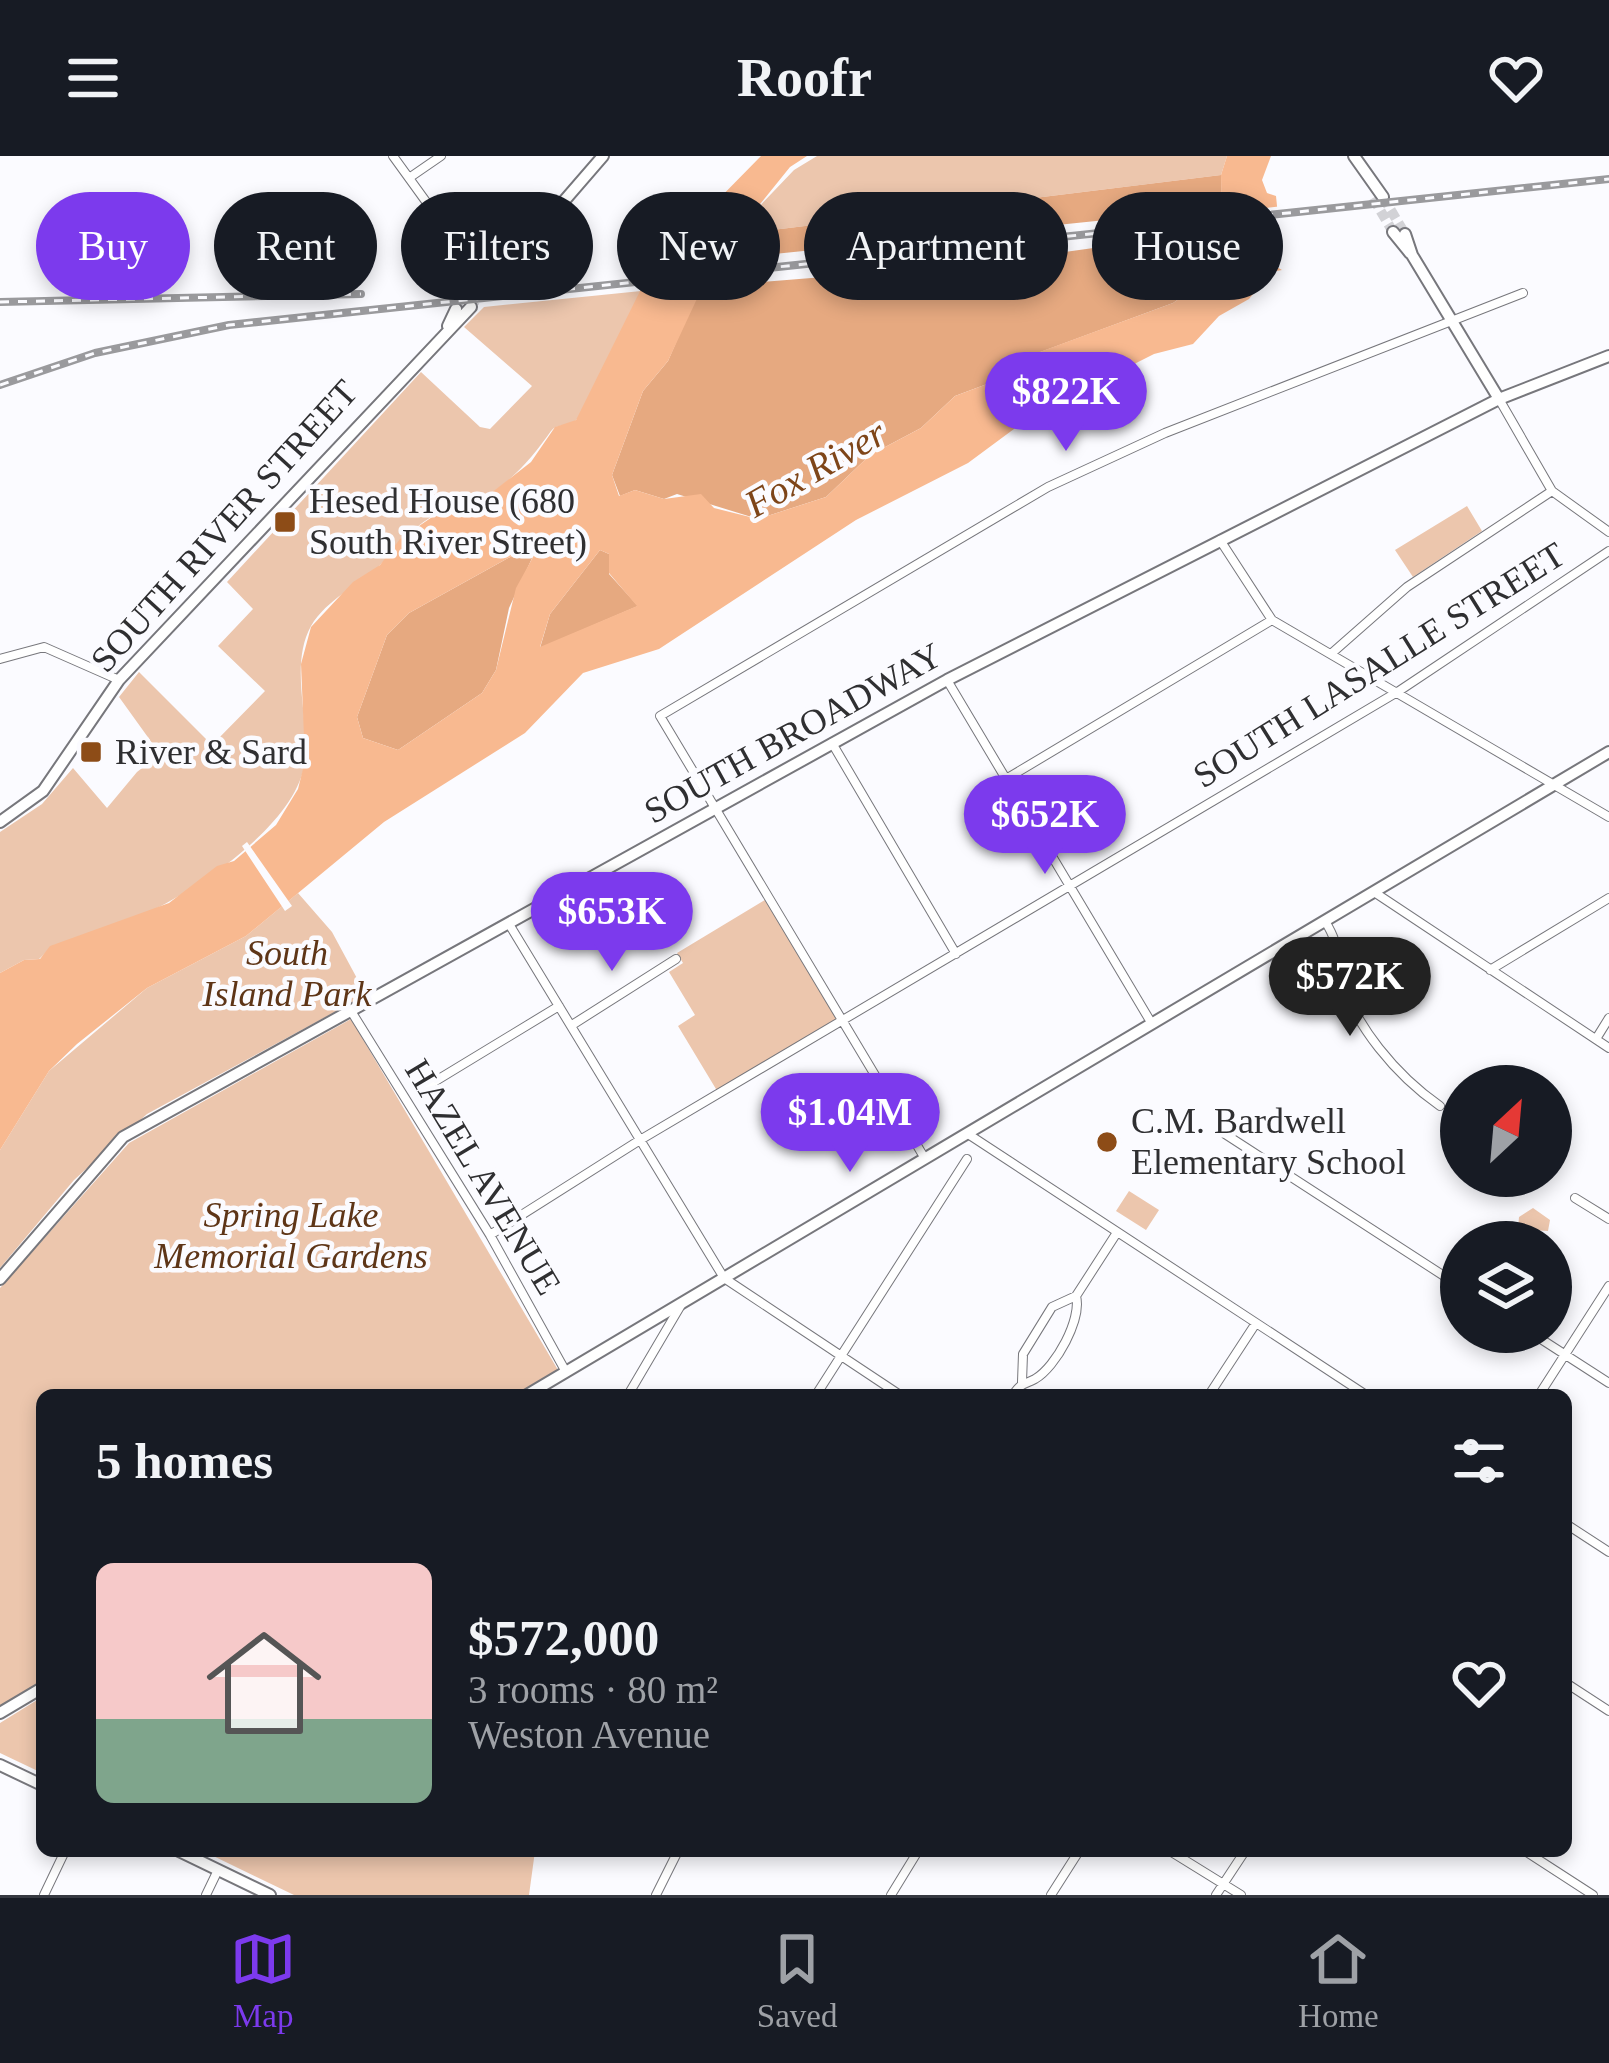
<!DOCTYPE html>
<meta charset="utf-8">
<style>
body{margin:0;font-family:Georgia,serif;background:#242831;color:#f1f3f6;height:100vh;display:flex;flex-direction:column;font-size:45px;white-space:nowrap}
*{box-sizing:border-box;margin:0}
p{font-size:39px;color:#9ea1a6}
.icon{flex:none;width:66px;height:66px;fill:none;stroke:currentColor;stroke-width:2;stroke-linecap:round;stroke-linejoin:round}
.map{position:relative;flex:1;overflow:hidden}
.side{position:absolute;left:36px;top:1233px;width:1536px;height:468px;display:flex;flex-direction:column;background:#171b24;border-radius:18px;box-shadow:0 6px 18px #0003}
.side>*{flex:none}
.hud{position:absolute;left:36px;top:36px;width:1539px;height:108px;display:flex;gap:24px}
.needle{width:78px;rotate:26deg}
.fabs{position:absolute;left:1440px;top:909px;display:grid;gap:24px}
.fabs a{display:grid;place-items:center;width:132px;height:132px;border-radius:50%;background:#171b24;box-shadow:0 6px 18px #0003;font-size:60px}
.price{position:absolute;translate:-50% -102px;padding:0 27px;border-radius:42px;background:#7c3aed;color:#fff;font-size:39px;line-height:78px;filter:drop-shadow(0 3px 6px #0008)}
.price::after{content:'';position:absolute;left:50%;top:72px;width:36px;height:27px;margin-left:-18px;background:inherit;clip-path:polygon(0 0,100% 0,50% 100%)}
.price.selected{background:#222;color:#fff}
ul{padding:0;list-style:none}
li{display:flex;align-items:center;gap:36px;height:300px;padding:0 60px}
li+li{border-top:3px solid #363941}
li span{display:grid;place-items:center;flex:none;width:336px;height:240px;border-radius:18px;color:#555}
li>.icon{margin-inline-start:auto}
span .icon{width:144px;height:144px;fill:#fffc;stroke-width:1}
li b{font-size:51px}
h2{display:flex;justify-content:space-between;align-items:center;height:144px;padding:0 60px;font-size:51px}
.tag{padding:0 42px;border-radius:54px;background:#171b24;box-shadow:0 6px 18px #0003;font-size:42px;line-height:108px}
.tag.selected{background:#7c3aed;color:#fff}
header{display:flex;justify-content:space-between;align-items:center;height:156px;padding:0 60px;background:#171b24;font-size:54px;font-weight:600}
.dock{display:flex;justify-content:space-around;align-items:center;height:168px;border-top:3px solid #363941;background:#171b24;font-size:33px;color:#9ea1a6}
.dock a{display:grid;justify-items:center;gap:6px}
.dock .selected{color:#7c3aed}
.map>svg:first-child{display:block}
.green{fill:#ecc6ad}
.forest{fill:#e6a980}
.water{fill:#f8b990;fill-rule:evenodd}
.pier{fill:#fbfbff}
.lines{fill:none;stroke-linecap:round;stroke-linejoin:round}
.minor-tunnel{stroke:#d2d2d6;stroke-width:8;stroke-dasharray:8 4;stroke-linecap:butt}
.tertiary-tunnel{stroke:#d2d2d6;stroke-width:10;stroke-dasharray:10 5;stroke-linecap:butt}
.minor-casing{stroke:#77777c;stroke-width:10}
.tertiary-casing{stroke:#77777c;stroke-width:14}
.minor{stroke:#fff;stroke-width:8}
.tertiary{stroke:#fff;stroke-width:10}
.rail-casing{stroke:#9a9a9d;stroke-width:8}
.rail{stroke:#fbfbff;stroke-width:3;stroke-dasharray:9;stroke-linecap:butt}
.poi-dot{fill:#8d4c17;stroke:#fbfbff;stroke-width:4.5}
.labels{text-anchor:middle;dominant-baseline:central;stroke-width:9;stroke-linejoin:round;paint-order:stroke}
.poi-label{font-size:36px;fill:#2f2f31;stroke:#fbfbff;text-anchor:start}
.street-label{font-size:36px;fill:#2f2f31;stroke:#fbfbff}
.park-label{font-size:36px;font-style:italic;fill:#5e3517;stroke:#fbfbff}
.water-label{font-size:39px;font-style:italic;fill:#7e4519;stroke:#fbfbff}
</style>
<header><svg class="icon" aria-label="menu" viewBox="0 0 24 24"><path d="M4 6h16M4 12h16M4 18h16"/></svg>Roofr<svg class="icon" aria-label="heart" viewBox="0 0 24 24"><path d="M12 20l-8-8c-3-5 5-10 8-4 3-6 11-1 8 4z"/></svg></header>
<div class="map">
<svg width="1609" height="1739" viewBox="0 0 1609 1739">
<rect width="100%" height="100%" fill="#fbfbff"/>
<!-- green -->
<path class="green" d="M 817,0 L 1227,0 L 1221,19 L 732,79 L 794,14 Z
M 641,135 C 626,169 602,241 575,265 C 568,271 557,267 551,275 C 534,299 517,320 490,338 C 472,350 448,351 431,361 C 409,374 396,393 379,410 C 358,430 327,443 311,470 C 289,510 310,563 305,606 C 294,687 128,781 54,789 L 39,803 L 24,804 L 0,817 L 0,676 L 42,648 L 73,612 L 107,652 L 137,616 L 160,598 L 119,541 L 139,516 L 212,589 L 265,535 L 218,490 L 253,453 L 227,426 L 421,216 L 480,271 L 490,273 L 532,230 L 464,171 L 484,151 Z
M 1467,350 L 1482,375 L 1413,421 L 1395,394 Z
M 298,737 L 332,776 L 366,839 L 147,958 L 74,1024 L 0,1112 L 0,994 L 49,915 L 147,832 L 246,780 Z
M 768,742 L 844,866 L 719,938 L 678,870 L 695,859 L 669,816 L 683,807 L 677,797 Z
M 351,863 L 558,1214 L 517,1239 L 42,1239 L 42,1526 L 0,1551 L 0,1132 L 129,987 Z
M 1129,1035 L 1159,1054 L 1146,1074 L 1116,1055 Z
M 1533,1052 L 1550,1064 L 1548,1075 L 1518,1073 L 1519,1061 Z
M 42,1541 L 42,1617 L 0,1597 L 0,1567 Z
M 203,1695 L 535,1695 L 529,1739 L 294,1739 Z"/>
<!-- forest -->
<path class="forest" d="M 1221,19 L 1222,52 L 715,104 L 732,79 Z
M 1222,74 L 1222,96 L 1205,125 L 1173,147 L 1035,198 L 1003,222 L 955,240 L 921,272 L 870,299 L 826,341 L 758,363 L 677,338 L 664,343 L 635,334 L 620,340 L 612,319 L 643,235 L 668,205 L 700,131 L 972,109 Z
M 600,394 L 609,398 L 609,418 L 638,450 L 540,492 L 550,458 Z
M 521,395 L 533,400 L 509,452 L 496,514 L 482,537 L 398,594 L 363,582 L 357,561 L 387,479 L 409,457 Z"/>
<!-- water -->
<path class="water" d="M 761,0 L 807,0 L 790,11 L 715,104 L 668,205 L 643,235 L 612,319 L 619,340 L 635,334 L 664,343 L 701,338 L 714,352 L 758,363 L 826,341 L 870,299 L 921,272 L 955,240 L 1003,222 L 1034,198 L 1173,147 L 1205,125 L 1222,96 L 1221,19 L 1227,0 L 1271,0 L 1262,24 L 1267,37 L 1276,40 L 1279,70 L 1274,71 L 1270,107 L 1282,114 L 1271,116 L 1249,143 L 1219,160 L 1193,188 L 1154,198 L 1033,259 L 968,307 L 856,364 L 659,493 L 583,517 L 525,577 L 384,666 L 246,780 L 147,832 L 77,888 L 49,915 L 0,994 L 0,817 L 24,804 L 40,803 L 50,790 L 169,747 L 217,710 L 234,705 L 276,669 L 298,633 L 305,605 L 301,508 L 311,471 L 353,426 L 380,409 L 400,383 L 438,357 L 486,341 L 531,306 L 555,271 L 576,264 L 652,111 ZM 600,394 L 609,398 L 609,417 L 637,450 L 540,491 L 550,458 ZM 521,395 L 533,401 L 516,432 L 496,514 L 482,537 L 398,594 L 363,582 L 357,561 L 387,479 L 409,457 Z"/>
<!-- pier -->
<path class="pier" d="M 1283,50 L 1285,70 L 1216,77 L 1216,58 Z
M 722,105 L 710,125 L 636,133 L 645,112 Z
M 247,686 L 292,750 L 285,755 L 242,690 Z"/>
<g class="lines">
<!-- minor-tunnel -->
<path class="minor-tunnel" d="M 471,151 L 494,126
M 456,153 L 480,127"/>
<!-- tertiary-tunnel -->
<path class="tertiary-tunnel" d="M 1383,41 L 1405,78
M 1373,42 L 1393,76"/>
<!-- minor casing -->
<g class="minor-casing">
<path id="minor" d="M 393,0 L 448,76 L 504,109
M 409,22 L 441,0
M 1499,243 L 1552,335 L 1609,376
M 1220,384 L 1272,464 L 1609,661
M 1332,497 L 1407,431 L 1552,335
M 0,503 L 44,491 L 119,524
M 947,524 L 1152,868
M 832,587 L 956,798
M 1006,623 L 1272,464
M 1374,736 L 1609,892
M 1325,765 C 1342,793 1332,793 1339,817 C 1354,870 1397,920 1440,950
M 509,768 L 724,1122 L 900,1239
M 1490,814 L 1609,742
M 351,855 L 490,1079 L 566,1216
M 572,869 L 676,803
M 1596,883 L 1609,862
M 424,932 L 559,850
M 968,978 L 1366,1239
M 1225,978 L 1461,1131
M 924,1001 L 660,560 L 1048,331 L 1165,277 L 1523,137
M 1575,1042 L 1609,1063
M 490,1079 L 640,984 L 1399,535 L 1609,395
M 1530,1176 L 1609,1227
M 1022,1226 L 1023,1198 L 1052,1151 L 1076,1140 L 1116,1078
M 628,1239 L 681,1149
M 816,1239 L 967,1003
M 1013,1239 C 1021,1227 1023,1229 1035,1223 C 1056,1211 1082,1163 1076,1140
M 1209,1239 L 1256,1167
M 1539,1239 L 1609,1130
M 1566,1368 L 1609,1396
M 1566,1527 L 1609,1555
M 1170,1695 L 1241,1739
M 1525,1695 L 1593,1739
M 44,1739 L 65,1695
M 206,1739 L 218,1714
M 656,1739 L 678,1695
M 891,1739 L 918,1695
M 1051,1739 L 1079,1695
M 1216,1739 L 1245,1695"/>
</g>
<!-- tertiary casing -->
<g class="tertiary-casing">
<path id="tertiary" d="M 1354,0 L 1383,41
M 1393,76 L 1410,97
M 1405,78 L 1412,99 L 1499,243
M 494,126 L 603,0
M 480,127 L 501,111
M 448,170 L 456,153
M 0,666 L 43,635 L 119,524 L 471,151
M 0,1123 L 123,981 L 947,524 L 1499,243 L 1609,200
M 527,1239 L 1609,596
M 0,1557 L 42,1532
M 0,1609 L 42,1629
M 179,1695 L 270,1739"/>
</g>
<!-- minor -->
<use href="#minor" class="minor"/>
<!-- tertiary -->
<use href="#tertiary" class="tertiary"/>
<!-- rail casing -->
<g class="rail-casing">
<path id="rail" d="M 0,146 L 361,138
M 0,229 L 95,197 L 229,169 L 1609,23"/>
</g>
<!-- rail -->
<use href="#rail" class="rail"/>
</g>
<!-- markers -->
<g class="poi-dot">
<rect x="273" y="354" width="24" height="24" rx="6"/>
<rect x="79" y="584" width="24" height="24" rx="6"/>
<circle cx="1107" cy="986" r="12"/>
</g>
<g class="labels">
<!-- poi labels -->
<g class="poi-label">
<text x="309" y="345">Hesed House (680<tspan x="309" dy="41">South River Street)</tspan></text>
<text x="115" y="596">River &amp; Sard</text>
<text x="1131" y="965">C.M. Bardwell<tspan x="1131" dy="41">Elementary School</tspan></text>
</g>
<!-- street labels -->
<g class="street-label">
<text transform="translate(224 370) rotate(-48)">SOUTH RIVER STREET</text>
<text transform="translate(1379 509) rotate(-32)">SOUTH LASALLE STREET</text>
<text transform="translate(793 577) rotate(-29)">SOUTH BROADWAY</text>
<text transform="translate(483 1021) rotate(59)">HAZEL AVENUE</text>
</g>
<!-- park labels -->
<g class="park-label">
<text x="287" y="797">South<tspan x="287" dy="41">Island Park</tspan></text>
<text x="291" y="1059">Spring Lake<tspan x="291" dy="41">Memorial Gardens</tspan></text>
</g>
<!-- water labels -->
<g class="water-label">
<text transform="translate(815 312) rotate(-30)">Fox River</text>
</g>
</g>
</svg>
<div class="fabs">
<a><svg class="needle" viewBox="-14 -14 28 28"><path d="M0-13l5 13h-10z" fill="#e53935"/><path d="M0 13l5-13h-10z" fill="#9ea1a6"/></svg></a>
<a><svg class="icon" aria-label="layers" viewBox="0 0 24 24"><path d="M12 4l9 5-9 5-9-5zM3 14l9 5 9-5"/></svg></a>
</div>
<b class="price" style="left:1066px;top:298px">$822K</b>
<b class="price" style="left:1045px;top:721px">$652K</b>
<b class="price" style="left:612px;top:818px">$653K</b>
<b class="price selected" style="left:1350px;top:883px">$572K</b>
<b class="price" style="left:850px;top:1019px">$1.04M</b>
<div class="hud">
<a class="tag selected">Buy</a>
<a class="tag">Rent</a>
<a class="tag">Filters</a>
<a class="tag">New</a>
<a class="tag">Apartment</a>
<a class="tag">House</a>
</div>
<section class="side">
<h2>5 homes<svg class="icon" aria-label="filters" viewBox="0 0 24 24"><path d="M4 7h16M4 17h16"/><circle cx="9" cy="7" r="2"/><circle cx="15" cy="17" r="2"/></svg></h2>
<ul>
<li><span style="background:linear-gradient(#f6c9c9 65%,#7fa58c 0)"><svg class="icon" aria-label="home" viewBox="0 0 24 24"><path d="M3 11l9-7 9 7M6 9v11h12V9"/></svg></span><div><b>$572,000</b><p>3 rooms · 80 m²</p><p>Weston Avenue</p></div><svg class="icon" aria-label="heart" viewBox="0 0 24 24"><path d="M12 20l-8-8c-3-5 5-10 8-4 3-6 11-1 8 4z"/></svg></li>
</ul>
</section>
</div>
<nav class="dock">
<a class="selected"><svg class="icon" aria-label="map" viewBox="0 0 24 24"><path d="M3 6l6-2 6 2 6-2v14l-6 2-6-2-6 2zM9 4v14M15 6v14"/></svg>Map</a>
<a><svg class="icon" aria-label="saved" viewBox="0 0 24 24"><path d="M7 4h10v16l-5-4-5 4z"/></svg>Saved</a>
<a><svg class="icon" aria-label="home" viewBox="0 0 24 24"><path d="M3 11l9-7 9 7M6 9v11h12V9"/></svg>Home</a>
</nav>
